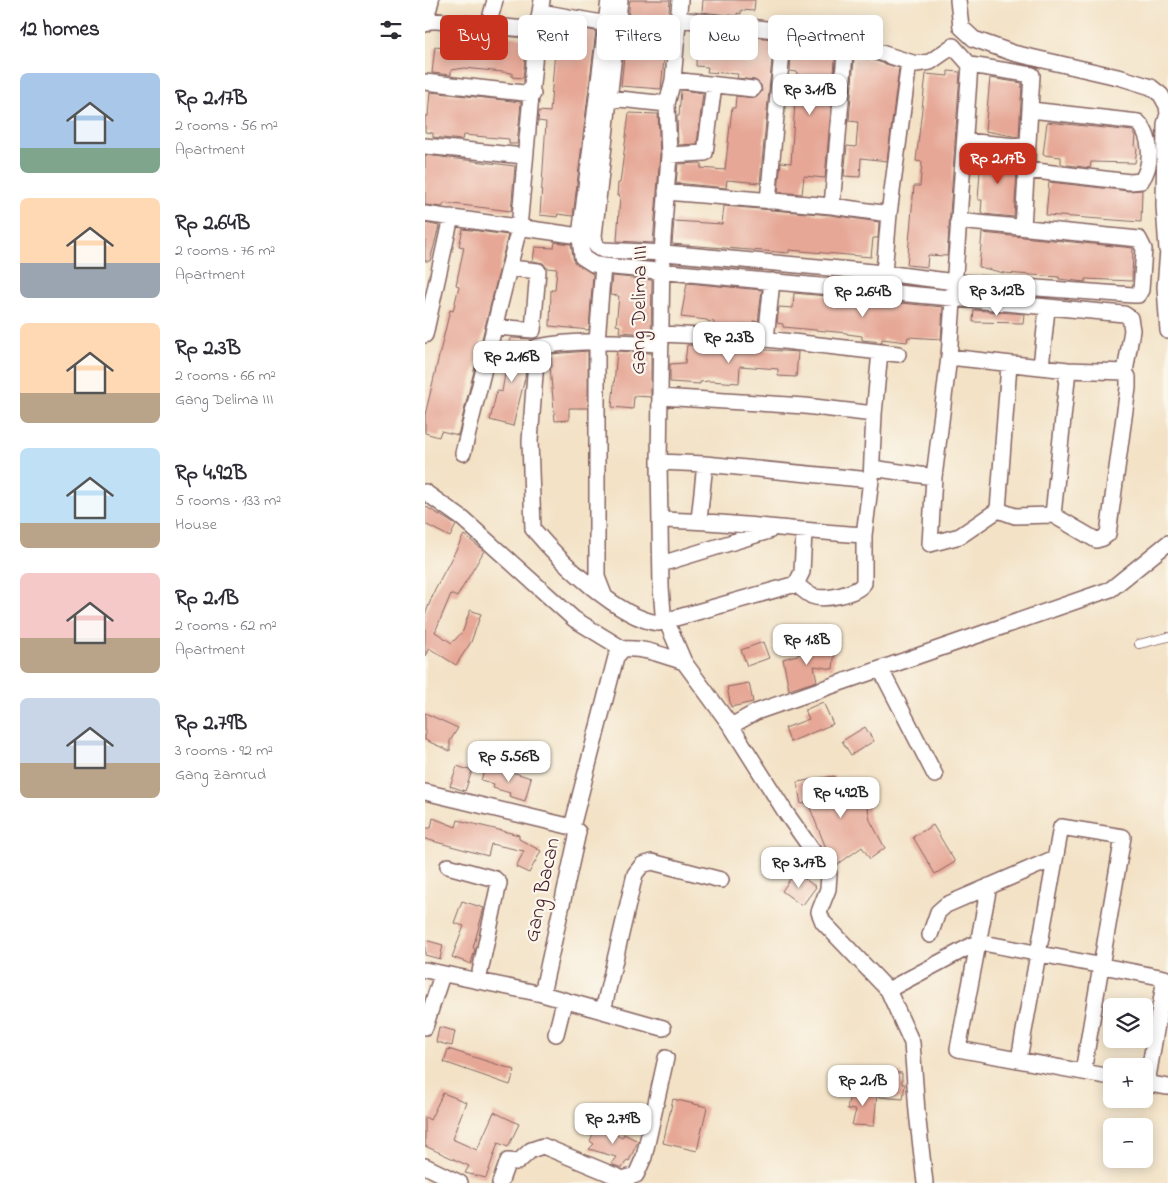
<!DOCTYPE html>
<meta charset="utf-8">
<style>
body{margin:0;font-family:"Indie Flower",sans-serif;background:#f7f7f7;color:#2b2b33;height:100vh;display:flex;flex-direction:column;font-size:19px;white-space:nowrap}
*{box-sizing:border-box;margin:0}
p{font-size:16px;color:#7c7c81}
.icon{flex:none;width:28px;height:28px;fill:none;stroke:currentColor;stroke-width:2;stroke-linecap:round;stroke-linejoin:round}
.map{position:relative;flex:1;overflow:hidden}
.details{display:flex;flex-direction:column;background:#fff;width:425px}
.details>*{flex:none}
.hud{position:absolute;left:15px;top:15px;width:475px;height:45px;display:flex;gap:10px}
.buttons{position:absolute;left:678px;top:998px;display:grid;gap:10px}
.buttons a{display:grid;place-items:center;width:50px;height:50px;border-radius:8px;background:#fff;box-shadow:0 2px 12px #0003;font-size:25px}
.price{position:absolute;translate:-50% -42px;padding:0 11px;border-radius:10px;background:#fff;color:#222;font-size:16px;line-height:32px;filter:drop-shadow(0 1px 2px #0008)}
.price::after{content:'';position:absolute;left:50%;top:30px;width:15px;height:11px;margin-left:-8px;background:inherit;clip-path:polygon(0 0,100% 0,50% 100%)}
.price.current{background:#c8321e;color:#fff}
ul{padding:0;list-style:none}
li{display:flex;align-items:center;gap:15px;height:125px;padding:0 20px}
li span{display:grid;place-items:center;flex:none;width:140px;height:100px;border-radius:8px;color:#555}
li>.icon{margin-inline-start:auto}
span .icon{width:60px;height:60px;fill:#fffc;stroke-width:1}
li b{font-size:21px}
h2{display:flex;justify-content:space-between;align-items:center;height:60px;padding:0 20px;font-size:21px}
.chip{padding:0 18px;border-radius:8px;background:#fff;box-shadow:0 2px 12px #0003;font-size:18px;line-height:45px}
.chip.current{background:#c8321e;color:#fff}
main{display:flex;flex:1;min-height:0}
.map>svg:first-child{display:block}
.building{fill:#e6a796}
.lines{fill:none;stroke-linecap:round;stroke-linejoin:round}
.lane-casing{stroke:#856361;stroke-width:10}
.street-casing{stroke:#856361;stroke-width:18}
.lane{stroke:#fff;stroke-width:8}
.street{stroke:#fff;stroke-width:15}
.labels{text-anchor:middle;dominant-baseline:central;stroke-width:4.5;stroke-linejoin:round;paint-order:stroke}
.street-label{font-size:21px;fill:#4a1f2b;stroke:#fbf7ec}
</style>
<main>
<section class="details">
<h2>12 homes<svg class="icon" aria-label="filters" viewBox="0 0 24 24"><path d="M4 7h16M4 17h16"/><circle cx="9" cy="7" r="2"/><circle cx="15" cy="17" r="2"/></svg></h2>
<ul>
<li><span style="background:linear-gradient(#a9c7e8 75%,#7fa58c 0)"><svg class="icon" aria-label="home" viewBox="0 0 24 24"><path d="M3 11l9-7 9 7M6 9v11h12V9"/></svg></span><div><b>Rp 2.17B</b><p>2 rooms · 56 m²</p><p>Apartment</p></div></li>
<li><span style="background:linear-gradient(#ffd9b3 65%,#9aa5b1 0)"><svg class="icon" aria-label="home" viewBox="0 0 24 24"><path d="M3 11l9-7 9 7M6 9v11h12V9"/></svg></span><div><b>Rp 2.64B</b><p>2 rooms · 76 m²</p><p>Apartment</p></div></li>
<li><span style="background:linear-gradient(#ffd9b3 70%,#b9a48a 0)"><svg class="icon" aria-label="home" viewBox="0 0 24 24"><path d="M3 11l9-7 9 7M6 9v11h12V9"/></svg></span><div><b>Rp 2.3B</b><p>2 rooms · 66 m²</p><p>Gang Delima III</p></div></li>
<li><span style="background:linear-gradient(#bfe0f5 75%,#b9a48a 0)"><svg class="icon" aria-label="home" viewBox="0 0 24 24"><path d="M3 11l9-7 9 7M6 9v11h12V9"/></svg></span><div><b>Rp 4.92B</b><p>5 rooms · 133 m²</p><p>House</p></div></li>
<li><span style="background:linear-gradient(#f6c9c9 65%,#b9a48a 0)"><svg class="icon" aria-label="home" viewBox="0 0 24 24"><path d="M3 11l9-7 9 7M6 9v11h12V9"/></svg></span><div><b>Rp 2.1B</b><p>2 rooms · 62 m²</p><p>Apartment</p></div></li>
<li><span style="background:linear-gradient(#c9d6e8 65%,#b9a48a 0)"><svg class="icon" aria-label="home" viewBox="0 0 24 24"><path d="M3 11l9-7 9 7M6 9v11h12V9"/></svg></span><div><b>Rp 2.79B</b><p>3 rooms · 92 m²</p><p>Gang Zamrud</p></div></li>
</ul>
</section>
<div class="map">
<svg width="743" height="1183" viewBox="0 0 743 1183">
<rect width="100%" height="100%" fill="#fbf7ec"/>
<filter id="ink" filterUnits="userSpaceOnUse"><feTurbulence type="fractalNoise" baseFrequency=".02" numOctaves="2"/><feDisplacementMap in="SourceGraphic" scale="10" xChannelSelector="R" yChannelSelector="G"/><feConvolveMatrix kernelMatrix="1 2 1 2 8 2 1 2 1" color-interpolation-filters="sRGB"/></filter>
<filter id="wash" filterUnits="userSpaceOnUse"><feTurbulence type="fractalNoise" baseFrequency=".0096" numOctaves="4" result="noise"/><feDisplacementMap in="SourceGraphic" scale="20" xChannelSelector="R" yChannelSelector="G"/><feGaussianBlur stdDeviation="1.12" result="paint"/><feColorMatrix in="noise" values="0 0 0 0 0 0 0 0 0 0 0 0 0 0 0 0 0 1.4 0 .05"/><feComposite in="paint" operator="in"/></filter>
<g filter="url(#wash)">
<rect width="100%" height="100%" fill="#f3e2c6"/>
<g id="blocks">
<!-- building -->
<path class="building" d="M 205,0 L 245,0 L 236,89 L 196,86 Z
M 278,0 L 330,0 L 329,11 L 316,10 L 316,14 L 312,13 L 312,16 L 277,12 Z
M 132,25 L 171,31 L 148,216 L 133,214 L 132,217 L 115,215 L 121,122 L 113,121 L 114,111 L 125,112 Z
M 21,31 L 102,38 L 98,78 L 87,77 L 87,73 L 40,68 L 26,70 L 26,75 L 7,73 L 10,47 L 20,48 Z
M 272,31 L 349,39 L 335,183 L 302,180 L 301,188 L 251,183 L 253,164 L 276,163 L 276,168 L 300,170 L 307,108 L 310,108 L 311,96 L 331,98 L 337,91 L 336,85 L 330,80 L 312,78 L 313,74 L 282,72 L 283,67 L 271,66 Z
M 367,42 L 411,50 L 400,178 L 379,176 L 377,194 L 353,192 L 356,162 L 366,163 L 372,72 L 365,71 Z
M 429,58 L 444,59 L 474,68 L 462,161 L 436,158 L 435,177 L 419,176 L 422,146 L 431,147 L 433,122 L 424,121 Z
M 523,71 L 535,72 L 522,256 L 503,255 L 502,267 L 482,265 L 489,186 L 495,186 L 497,162 L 491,161 L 501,74 L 523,76 Z
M 565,78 L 597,83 L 594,137 L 560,131 Z
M 256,90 L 278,93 L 272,144 L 253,145 L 252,116 L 254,116 Z
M 5,92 L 96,102 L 92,144 L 84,144 L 84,139 L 73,138 L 38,135 L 37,140 L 8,137 L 8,133 L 0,132 L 0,116 L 3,116 Z
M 204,113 L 233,114 L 235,155 L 228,243 L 192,241 L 195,196 L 192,196 L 193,183 L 195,183 Z
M 622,122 L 708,131 L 711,136 L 710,147 L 712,148 L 710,163 L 666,162 L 665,168 L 636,164 L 636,157 L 618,155 Z
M 581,154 L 593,156 L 589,217 L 559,214 L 556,212 L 557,200 L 553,200 L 556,158 L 580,156 Z
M 0,155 L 90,166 L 86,211 L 20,203 L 17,207 L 0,205 Z
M 624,182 L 704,191 L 717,190 L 716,222 L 621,215 Z
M 299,206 L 406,215 L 454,222 L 453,238 L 448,238 L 446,257 L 364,250 L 364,253 L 247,244 L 249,221 L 297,224 Z
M 0,223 L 14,226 L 5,261 L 0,261 Z
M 38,229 L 83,235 L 33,435 L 16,431 L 14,437 L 0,433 L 0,415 L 25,310 L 28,311 L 34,286 L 31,285 L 39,247 L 34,246 Z
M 557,233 L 708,248 L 707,281 L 660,279 L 660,282 L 634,279 L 634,277 L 579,273 L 554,267 Z
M 130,242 L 146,244 L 149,262 L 168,274 L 164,330 L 125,326 L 126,290 L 130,290 L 132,269 L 122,268 L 118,263 L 108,261 L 110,247 L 129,248 Z
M 187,276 L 227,280 L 226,334 L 194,332 L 195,326 L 191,325 L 194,296 L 185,295 Z
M 262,283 L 337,290 L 333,322 L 328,321 L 328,325 L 319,324 L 318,329 L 289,327 L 289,322 L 282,321 L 282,320 L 256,317 Z
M 369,293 L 518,307 L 516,339 L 483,337 L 482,342 L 457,339 L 457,342 L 437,340 L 437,336 L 422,334 L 422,333 L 358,327 L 358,324 L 352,323 L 354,307 L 368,308 Z
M 549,310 L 599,314 L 598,323 L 548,322 Z
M 86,338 L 106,339 L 103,346 L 100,378 L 88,426 L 65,420 L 72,391 L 77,392 Z
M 262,345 L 373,352 L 371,377 L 353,376 L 353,369 L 315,366 L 314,383 L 284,381 L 275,382 L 275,384 L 245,382 L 245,364 L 260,363 Z
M 163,351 L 163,408 L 144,408 L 144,420 L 130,421 L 125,367 L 127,367 L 126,354 Z
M 192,351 L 226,353 L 226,397 L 209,396 L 208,409 L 187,407 Z
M 0,506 L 31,525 L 25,537 L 0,524 Z
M 39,535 L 59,551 L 32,597 L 26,594 L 10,632 L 27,643 L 38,631 L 45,610 L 56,614 L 46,642 L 31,665 L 4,648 L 0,656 L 0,615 L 10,589 Z
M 338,642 L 344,658 L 322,666 L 316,650 Z
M 400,647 L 410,648 L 408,669 L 389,666 L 392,681 L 364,690 L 358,659 Z
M 324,683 L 328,702 L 306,707 L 302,687 Z
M 398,702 L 408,724 L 365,742 L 360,728 L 384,719 L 380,710 Z
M 0,713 L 33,728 L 25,741 L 25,751 L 0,740 Z
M 440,727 L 449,741 L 426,755 L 417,741 Z
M 32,766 L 47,771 L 40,791 L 25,786 Z
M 74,768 L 106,778 L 100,801 L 84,796 L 85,793 L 68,788 L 69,784 L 56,780 L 60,769 L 72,773 Z
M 409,776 L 412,796 L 440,791 L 445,820 L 460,848 L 445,859 L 437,847 L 412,865 L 401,848 L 383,803 L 376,804 L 372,782 Z
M 8,818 L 31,827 L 33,820 L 94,835 L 94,839 L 116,851 L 104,873 L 91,867 L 99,851 L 66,844 L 63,856 L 0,839 L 0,828 L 6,828 Z
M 508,825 L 530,862 L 510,874 L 488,837 Z
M 370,872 L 391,887 L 377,906 L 357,891 Z
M 37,901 L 59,908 L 48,948 L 50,949 L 46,964 L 27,957 L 39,926 L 29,923 Z
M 0,940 L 18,945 L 15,959 L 0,955 Z
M 14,1027 L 30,1031 L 27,1046 L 11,1042 Z
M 23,1049 L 90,1070 L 85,1085 L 19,1062 Z
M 456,1072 L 477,1073 L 477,1084 L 480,1084 L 478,1099 L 454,1097 Z
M 426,1089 L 452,1093 L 449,1126 L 427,1125 L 431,1110 L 422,1109 Z
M 18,1093 L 41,1102 L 27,1139 L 52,1150 L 69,1112 L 94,1124 L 83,1147 L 73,1143 L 61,1178 L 40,1173 L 44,1166 L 0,1146 L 0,1117 L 5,1120 Z
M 248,1099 L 282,1107 L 272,1151 L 238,1143 Z
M 172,1124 L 197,1138 L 199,1134 L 213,1141 L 204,1161 L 202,1160 L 197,1168 L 186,1164 L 191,1157 L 164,1149 L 169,1144 L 165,1141 Z"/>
</g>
</g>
<g filter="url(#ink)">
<use href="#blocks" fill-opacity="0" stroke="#856361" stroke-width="1"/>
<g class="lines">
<!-- lane casing -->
<g class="lane-casing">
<path id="lane" d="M 714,644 L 743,637"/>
</g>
<!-- street casing -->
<g class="street-casing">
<path id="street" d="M 184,0 L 155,236 L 157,257 L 168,264 L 178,266 L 699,314 L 705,318 L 707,330 L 700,372
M 195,0 L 169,236 L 171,246 L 178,250 L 240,253 L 459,273 L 530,282 L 708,295 L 713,295 L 716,290 L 719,249 L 714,239 L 533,221
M 255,0 L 248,80 L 242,104 L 244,155 L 237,253 L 234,462 L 236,587 L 238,613 L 259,662 L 306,726
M 533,0 L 536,27 L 549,39 L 588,53 L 697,78 L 726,87 L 736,95 L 742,106 L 743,114
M 116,12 L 182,24
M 253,19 L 359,31 L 421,42 L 491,64 L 505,62 L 528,46 L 545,65 L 607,75 L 598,227
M 1,20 L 112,30
M 0,24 L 6,0
M 63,26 L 70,0
M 545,65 L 524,357 L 509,477 L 505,544 L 535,536 L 573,510
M 248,80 L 328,89
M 0,82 L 108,94
M 185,98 L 242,104
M 540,141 L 601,147
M 0,146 L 99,156
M 244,155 L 280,153 L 289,85
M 602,170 L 705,182 L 716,181 C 728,165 727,136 713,122 L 606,110
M 241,192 L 407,206 L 464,214
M 343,201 L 359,31
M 407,206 L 421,42
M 0,214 L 155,236
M 742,250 L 739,206 L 740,124 L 743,114
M 743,250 L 740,287 L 743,331
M 178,266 L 172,341 L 172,577 L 179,595
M 459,273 L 464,214 L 484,62
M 71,327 L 108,330 L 113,271 L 85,268
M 237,334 L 341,339 L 473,354
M 0,335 L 26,217
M 341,339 L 347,281
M 236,344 C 194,342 153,339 112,347 L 105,441 L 108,529 C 134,560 193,618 233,623 L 371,584 L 377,572 L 379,532
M 524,357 L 643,370 L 700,372 L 703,377 L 703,388 L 683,534 L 678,538 L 671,540 L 628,515 L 590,516 L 573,510 L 584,365
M 616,367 L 622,309
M 235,397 L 380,406 L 449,414
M 38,453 L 94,228 L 112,30 L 117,0
M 234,462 L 280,464 L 446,480
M 447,468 L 509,477
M 0,492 L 38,519 L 149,619 L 198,649
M 628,515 L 643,370
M 235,520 C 303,521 371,531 439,535
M 274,520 L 280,464
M 236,564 L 344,531
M 371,584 C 376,588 381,593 387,596 C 399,601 432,594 439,583 L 439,535 L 446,480 L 449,414 L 455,352
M 456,670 L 510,775
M 0,792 L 147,827 L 153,832 L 117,994
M 147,827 L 191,657 L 198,649 C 219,647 239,656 259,662
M 23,866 L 70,879 L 74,883 L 53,981
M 564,886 L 533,1049 L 686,1077
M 505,935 L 513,912 L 521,905 L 630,858
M 0,970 L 117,994 L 238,1028
M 463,990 L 553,942 L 740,978 L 722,1083
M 178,1011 L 210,874 L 217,865 L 227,862 L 296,880
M 0,1027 L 17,975
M 131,1034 L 139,1002
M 594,1059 L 636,827 L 698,837 L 658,1072
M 719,1083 L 743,1087
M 0,1166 L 35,1183
M 75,1183 L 83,1161 L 93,1162 L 106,1150 L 118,1146 L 198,1179 L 211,1175 L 219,1157 L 241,1058
M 500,1183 L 492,1112 L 487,1043 L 463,990 L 398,922 L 394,912 L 403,889 L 404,874 L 361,813 L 306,726 L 331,712 L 686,589 L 743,543"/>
</g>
<!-- lane -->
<use href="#lane" class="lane"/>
<!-- street -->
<use href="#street" class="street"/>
</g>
</g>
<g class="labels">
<!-- street labels -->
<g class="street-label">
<text transform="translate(215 310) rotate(-89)">Gang Delima III</text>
<text transform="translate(118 890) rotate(-78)">Gang Bacan</text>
</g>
</g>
</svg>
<div class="buttons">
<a><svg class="icon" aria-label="layers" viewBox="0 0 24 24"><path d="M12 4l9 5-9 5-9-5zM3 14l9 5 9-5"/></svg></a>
<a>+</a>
<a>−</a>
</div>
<b class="price" style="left:385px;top:116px">Rp 3.11B</b>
<b class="price current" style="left:573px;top:185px">Rp 2.17B</b>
<b class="price" style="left:572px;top:317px">Rp 3.12B</b>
<b class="price" style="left:438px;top:318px">Rp 2.64B</b>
<b class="price" style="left:304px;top:364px">Rp 2.3B</b>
<b class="price" style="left:87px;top:383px">Rp 2.16B</b>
<b class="price" style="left:382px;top:666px">Rp 1.8B</b>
<b class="price" style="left:84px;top:783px">Rp 5.56B</b>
<b class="price" style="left:416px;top:819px">Rp 4.92B</b>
<b class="price" style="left:374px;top:889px">Rp 3.17B</b>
<b class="price" style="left:438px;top:1107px">Rp 2.1B</b>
<b class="price" style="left:188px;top:1145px">Rp 2.79B</b>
<div class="hud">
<a class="chip current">Buy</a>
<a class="chip">Rent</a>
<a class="chip">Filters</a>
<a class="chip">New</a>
<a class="chip">Apartment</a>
</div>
</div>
</main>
